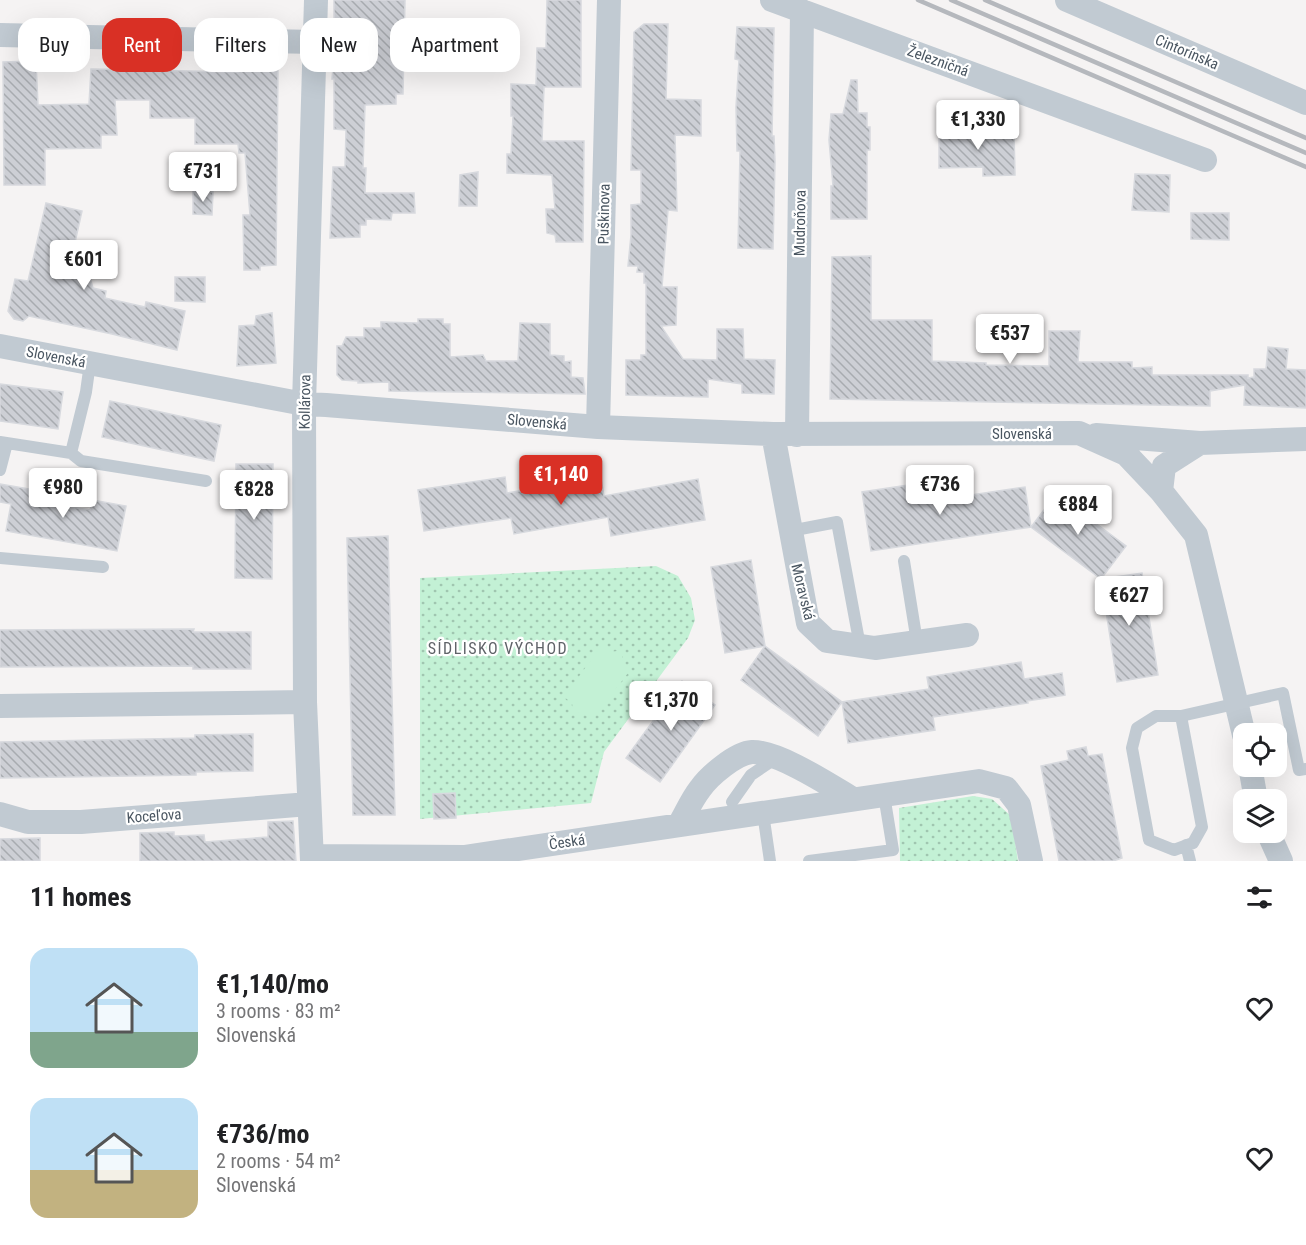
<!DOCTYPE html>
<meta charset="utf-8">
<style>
body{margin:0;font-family:"Roboto Condensed",sans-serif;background:#f6f6f6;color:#202124;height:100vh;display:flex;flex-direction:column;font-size:22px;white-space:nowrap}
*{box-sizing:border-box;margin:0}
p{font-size:20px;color:#757577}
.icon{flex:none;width:33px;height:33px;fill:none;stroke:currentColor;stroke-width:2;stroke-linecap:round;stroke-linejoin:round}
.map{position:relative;height:861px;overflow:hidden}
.panel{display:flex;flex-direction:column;background:#fff;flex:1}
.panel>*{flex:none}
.banner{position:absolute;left:18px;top:18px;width:600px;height:54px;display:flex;gap:12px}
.buttons{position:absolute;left:1233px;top:723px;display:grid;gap:12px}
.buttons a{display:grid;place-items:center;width:54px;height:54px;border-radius:12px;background:#fff;box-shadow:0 6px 24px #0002;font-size:30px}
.price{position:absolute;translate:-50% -51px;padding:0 14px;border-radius:6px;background:#fff;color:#222;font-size:20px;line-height:39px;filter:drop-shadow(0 2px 3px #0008)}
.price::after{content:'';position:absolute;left:50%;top:36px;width:18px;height:14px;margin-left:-9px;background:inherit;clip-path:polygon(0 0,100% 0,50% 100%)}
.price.on{background:#d93025;color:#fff}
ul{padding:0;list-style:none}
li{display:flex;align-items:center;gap:18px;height:150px;padding:0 30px}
li span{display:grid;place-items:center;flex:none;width:168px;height:120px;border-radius:18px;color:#555}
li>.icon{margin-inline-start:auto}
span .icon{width:72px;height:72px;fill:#fffc;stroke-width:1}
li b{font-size:26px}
h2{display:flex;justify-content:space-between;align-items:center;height:72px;padding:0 30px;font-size:26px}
.tag{padding:0 21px;border-radius:18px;background:#fff;box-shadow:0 6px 24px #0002;font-size:21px;line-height:54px}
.tag.on{background:#d93025;color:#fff}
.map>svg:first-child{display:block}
.grass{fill:url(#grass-dots)}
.pitch{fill:#c3f1d5}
.building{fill:url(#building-back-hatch);stroke:#d7d9de;stroke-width:1.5}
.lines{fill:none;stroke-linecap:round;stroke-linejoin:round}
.service{stroke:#c1cad2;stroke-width:12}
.minor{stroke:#c1cad2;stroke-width:24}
.rail{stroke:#b5b8bd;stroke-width:4.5}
.labels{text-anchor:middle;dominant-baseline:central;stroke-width:4.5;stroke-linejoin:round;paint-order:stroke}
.street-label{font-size:15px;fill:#4a5661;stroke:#fff}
.neighbourhood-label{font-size:16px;letter-spacing:1.5px;fill:#5f6368;stroke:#fff}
</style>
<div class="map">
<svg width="1306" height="861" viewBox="0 0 1306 861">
<defs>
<pattern id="grass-dots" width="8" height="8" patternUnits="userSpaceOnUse" patternTransform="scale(1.5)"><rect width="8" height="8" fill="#c3f1d5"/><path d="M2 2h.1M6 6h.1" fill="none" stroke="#a0c6b0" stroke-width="1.8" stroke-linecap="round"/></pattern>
<pattern id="building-back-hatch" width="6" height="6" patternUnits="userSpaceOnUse" patternTransform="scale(1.5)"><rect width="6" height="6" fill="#cdcfd5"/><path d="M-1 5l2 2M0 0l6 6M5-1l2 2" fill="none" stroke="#a8abb0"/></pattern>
</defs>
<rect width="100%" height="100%" fill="#f5f3f3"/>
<!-- grass -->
<path class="grass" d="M 656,566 L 678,576 L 691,598 L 695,620 L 688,638 L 604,752 L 591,803 L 420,819 L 420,578 Z
M 973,796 L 992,799 L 1011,816 L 1018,861 L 900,861 L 899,808 Z"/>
<!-- pitch -->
<path class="pitch" d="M 601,646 L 609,652 L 617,651 L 622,655 L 623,662 L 631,669 L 593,719 C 586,714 580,715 573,710 L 572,703 L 564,697 Z"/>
<!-- building -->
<path class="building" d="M 334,0 L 405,0 L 403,94 L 396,94 L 396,104 L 365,105 L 363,168 L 366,168 L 365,193 L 414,193 L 415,213 L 392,213 L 391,220 L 366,219 L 366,225 L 360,225 L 360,237 L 330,238 L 333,167 L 345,167 L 346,130 L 334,129 L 334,79 L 332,79 L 337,21 L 334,21 Z
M 547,0 L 581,0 L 581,87 L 544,87 L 542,141 L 584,141 L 583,242 L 556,242 L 555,235 L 547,233 L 546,209 L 555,209 L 552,175 L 507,173 L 507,154 L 511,154 L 513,116 L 511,116 L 511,84 L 536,85 L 537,48 L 546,48 Z
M 644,24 L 668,24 L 666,99 L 701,100 L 701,136 L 675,135 L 677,211 L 668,210 L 662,287 L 677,287 L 676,325 L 661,326 L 683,359 L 717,360 L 717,329 L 743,329 L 744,359 L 775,360 L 774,394 L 742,393 L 742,384 L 708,379 L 708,397 L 626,395 L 626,360 L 641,360 L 641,355 L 646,355 L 646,283 L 644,283 L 644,272 L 637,272 L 638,266 L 628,266 L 631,235 L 631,205 L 641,204 L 641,170 L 631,170 L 634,32 Z
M 737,27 L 774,28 L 772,136 L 774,136 L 775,162 L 773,249 L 738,248 L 740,151 L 737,151 L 736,107 L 739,60 L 735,59 Z
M 36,61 L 38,105 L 89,104 L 91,69 L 238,72 L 238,68 L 278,69 L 276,265 L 260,266 L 260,270 L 244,270 L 243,215 L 250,215 L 245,153 L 239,153 L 238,144 L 195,144 L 195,118 L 150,118 L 150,100 L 115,100 L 117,135 L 101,135 L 101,148 L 45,149 L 45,185 L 4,185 L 3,62 Z
M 851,80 L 857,80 L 858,113 L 867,113 L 867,127 L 870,127 L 870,150 L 867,150 L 867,219 L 831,219 L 831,186 L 833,186 L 829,140 L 831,114 L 843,114 Z
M 968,127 L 968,132 L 1014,131 L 1015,175 L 983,176 L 983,167 L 939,168 L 939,128 Z
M 478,172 L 477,206 L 459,206 L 460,175 Z
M 1135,174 L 1170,175 L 1169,212 L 1132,210 Z
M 193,191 L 213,192 L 212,215 L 193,214 Z
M 46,203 L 82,211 L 68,274 L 90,278 L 93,288 L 106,291 L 105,298 L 145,307 L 146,302 L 185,311 L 177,350 L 112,334 L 29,316 L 23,321 L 14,319 L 8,311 L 15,279 L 28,281 Z
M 1191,213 L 1229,213 L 1229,240 L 1191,239 Z
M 871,256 L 871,320 L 932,320 L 932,361 L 986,363 L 986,365 L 1049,366 L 1049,331 L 1080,331 L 1078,362 L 1132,362 L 1132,368 L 1152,367 L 1152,375 L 1248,375 L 1248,378 L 1254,377 L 1254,369 L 1266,369 L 1268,347 L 1288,349 L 1286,369 L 1306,370 L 1306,408 L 1244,405 L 1245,385 L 1210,391 L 1210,406 L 830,399 L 832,257 Z
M 175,277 L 205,277 L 205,302 L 175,301 Z
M 272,313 L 276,363 L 237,366 L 239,326 L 255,325 L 256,316 Z
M 418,319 L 443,319 L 443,324 L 450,324 L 450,357 L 483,355 L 486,361 L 518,361 L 520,323 L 550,324 L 550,355 L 564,356 L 564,362 L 571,361 L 571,377 L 583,378 L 585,394 L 389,391 L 389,382 L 358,383 L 358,381 L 342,380 L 337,375 L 337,346 L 342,346 L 346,337 L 364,337 L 364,328 L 381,328 L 381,322 L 418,323 Z
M 0,384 L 63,392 L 58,429 L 0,421 Z
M 110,401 L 221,425 L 214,461 L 102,437 Z
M 236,464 L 273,464 L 272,579 L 235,578 Z
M 505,477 L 507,493 L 601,478 L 604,496 L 698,479 L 705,520 L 611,536 L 608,517 L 514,534 L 511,518 L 424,531 L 418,490 Z
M 921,483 L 924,502 L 1025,487 L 1031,527 L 871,551 L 862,492 Z
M 0,484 L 47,492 L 45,503 L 90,510 L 93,500 L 126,506 L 117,551 L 6,531 L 11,504 L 0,502 Z
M 1056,494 L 1126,546 L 1101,579 L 1031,527 Z
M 388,536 L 395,815 L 353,815 L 347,538 Z
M 751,560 L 765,646 L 725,653 L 711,567 Z
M 1142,573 L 1158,675 L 1117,682 L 1101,579 Z
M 194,629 L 193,632 L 251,632 L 251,669 L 193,669 L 193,666 L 0,667 L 0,630 Z
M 765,646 L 842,702 L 818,736 L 741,680 Z
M 1021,662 L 1024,679 L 1062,673 L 1065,695 L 1027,701 L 1028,703 L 933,717 L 935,730 L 848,743 L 842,702 L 929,689 L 927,677 Z
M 682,681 L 715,705 L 660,782 L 626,758 Z
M 253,734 L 253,771 L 196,772 L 196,775 L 0,778 L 0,742 L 195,738 L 195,735 Z
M 1086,747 L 1088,756 L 1102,754 L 1122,858 L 1113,861 L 1059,861 L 1041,766 L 1069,760 L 1067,751 Z
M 455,793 L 456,818 L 434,819 L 433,794 Z
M 293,821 L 296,861 L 140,861 L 140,833 L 174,832 L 174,836 L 204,835 L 205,842 L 268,837 L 268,822 Z
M 40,838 L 40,861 L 0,861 L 0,839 Z"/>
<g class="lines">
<!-- service -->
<path class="service" d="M 0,442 L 71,453 L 86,392 L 90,363
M 71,453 L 81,461 L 206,481
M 0,470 L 7,443
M 790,531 L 837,522 L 860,646
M 0,558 L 103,567
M 904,561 L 917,642
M 1181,716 L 1202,827 L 1193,843 L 1174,850 L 1149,840 L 1132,748 L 1137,728 L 1156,716 L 1181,716 L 1283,693 L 1299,770 L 1306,769
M 732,802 L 751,775 L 776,758
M 763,813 L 770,861
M 1186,845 L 1190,861
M 809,861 L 893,850 L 884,795"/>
<!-- minor -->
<path class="minor" d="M 772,0 L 1205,160
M 1067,0 L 1306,103
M 0,35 L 315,42
M 0,346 L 304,404 L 326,405 L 598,427 L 773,434 L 1079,433 L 1126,454 L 1161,491 L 1196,535 L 1244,735
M 598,427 L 609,0
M 773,434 L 808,623 L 827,641 L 875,648 L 967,635
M 797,435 L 802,11
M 1096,435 L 1200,443 L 1306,439
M 1161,491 L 1164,466 L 1200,443
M 0,706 L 305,702
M 1250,766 L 1256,800
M 0,814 L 28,822 L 81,822 L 309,804
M 679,825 C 686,813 692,799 700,789 C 709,776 736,753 752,752 C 778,751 831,786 853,799
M 1268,832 L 1281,861
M 312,856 L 464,857 L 979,781 L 1006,788 L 1019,805 L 1031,861
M 312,861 L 305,702 L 304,404 L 316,0"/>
<!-- rail -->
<path class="rail" d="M 918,0 L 1306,167
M 951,0 L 1306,153
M 985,0 L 1306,138"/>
</g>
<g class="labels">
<!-- street labels -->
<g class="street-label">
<text transform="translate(1187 52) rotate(23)">Cintorínska</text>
<text transform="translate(938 61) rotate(20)">Železničná</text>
<text transform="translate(604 214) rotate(-89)">Puškinova</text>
<text transform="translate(800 223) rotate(-89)">Mudroňova</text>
<text transform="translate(56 357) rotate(11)">Slovenská</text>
<text transform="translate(305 402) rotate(-89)">Kollárova</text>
<text transform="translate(537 422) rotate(5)">Slovenská</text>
<text x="1022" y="434">Slovenská</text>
<text transform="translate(803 592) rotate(76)">Moravská</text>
<text transform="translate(154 816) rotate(-4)">Koceľova</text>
<text transform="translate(567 842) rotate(-8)">Česká</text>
</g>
<!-- neighbourhood labels -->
<g class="neighbourhood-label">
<text x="498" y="648">SÍDLISKO VÝCHOD</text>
</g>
</g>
</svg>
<div class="buttons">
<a><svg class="icon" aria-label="locate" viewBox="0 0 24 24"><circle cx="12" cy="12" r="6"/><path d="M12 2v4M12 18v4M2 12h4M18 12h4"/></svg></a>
<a><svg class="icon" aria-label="layers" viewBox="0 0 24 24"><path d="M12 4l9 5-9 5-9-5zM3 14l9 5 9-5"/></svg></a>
</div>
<b class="price" style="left:978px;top:151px">€1,330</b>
<b class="price" style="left:203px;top:203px">€731</b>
<b class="price" style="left:84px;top:291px">€601</b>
<b class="price" style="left:1010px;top:365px">€537</b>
<b class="price on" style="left:561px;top:506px">€1,140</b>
<b class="price" style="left:940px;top:516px">€736</b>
<b class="price" style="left:63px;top:519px">€980</b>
<b class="price" style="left:254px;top:521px">€828</b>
<b class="price" style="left:1078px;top:536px">€884</b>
<b class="price" style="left:1129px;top:627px">€627</b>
<b class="price" style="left:671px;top:732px">€1,370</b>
<div class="banner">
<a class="tag">Buy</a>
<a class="tag on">Rent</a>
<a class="tag">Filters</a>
<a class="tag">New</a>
<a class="tag">Apartment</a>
</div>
</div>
<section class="panel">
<h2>11 homes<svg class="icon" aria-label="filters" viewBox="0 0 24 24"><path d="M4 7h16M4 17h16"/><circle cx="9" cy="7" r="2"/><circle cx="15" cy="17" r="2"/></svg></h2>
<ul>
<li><span style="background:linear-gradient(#bfe0f5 70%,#7fa58c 0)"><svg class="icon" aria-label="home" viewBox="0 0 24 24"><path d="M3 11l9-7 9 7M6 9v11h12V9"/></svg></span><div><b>€1,140/mo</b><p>3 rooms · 83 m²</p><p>Slovenská</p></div><svg class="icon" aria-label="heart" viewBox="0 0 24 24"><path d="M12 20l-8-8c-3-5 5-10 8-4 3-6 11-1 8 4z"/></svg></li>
<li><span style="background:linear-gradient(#bfe0f5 60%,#c2b280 0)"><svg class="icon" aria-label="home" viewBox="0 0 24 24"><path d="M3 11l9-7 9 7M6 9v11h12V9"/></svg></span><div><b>€736/mo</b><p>2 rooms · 54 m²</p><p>Slovenská</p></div><svg class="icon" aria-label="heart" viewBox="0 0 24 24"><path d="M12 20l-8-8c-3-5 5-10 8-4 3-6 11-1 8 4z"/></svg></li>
</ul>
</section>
